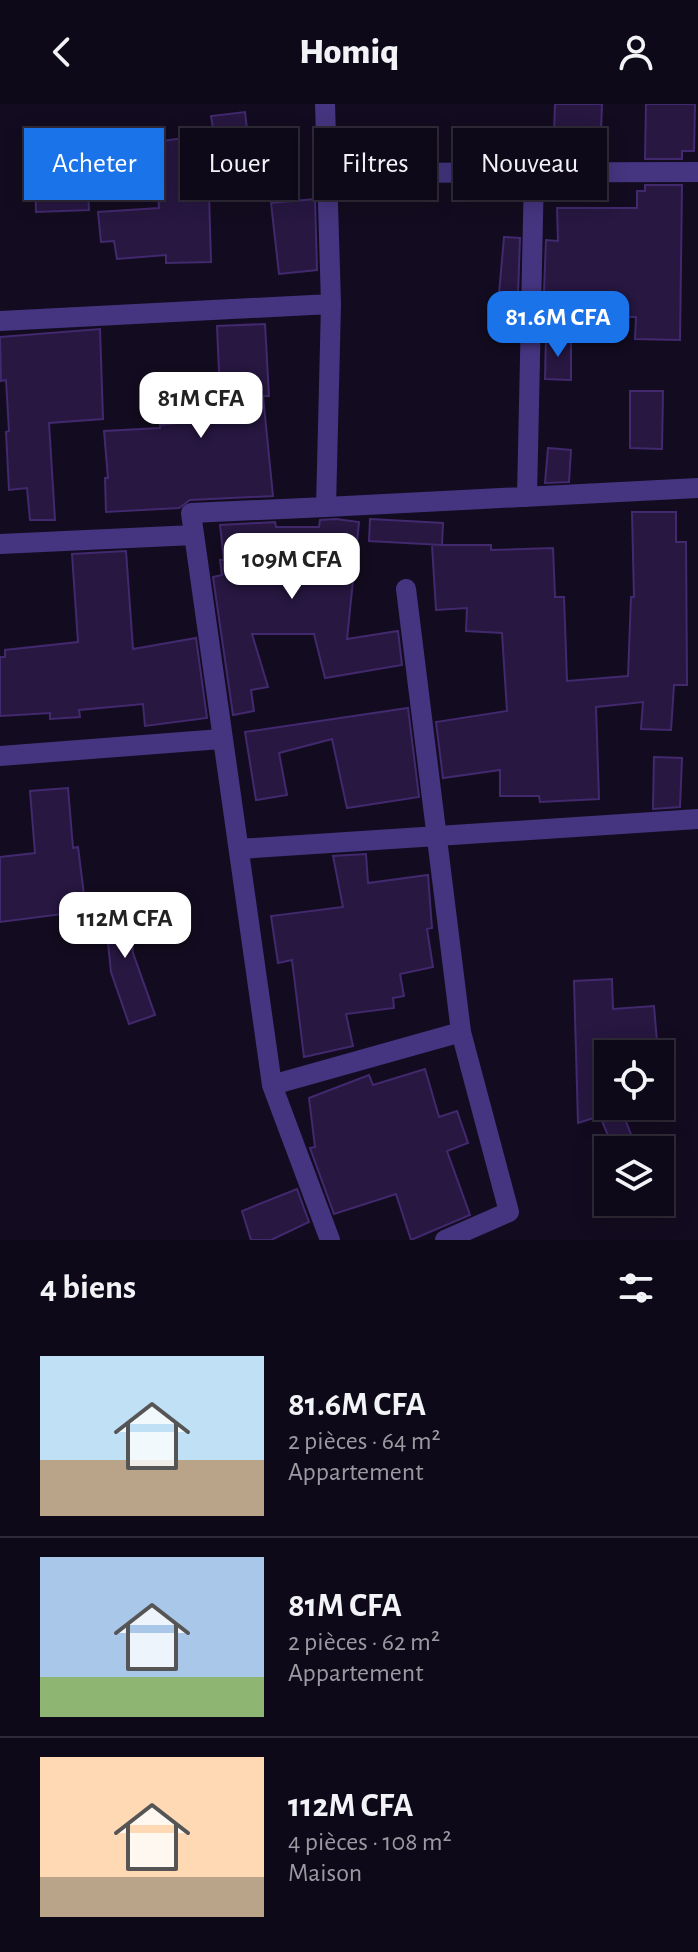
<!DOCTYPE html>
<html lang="fr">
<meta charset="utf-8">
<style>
body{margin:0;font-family:"Alegreya Sans",sans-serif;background:#171221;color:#f1f3f6;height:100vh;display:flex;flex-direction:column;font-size:30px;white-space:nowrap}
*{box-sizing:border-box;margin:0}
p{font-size:26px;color:#9b9aa2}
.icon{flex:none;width:44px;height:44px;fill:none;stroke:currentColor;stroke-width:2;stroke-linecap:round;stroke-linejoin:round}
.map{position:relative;height:1136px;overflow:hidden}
.side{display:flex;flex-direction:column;background:#0e0918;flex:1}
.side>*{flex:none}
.top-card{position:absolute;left:24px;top:24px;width:650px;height:72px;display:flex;gap:16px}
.fabs{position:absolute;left:594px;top:936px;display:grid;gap:16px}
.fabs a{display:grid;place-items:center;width:80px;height:80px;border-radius:0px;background:#0e0918;box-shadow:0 4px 20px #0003,0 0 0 2px #2e2a37;font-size:40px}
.price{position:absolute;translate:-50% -68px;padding:0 18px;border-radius:16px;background:#fff;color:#222;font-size:26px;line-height:52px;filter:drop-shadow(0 2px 4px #0008)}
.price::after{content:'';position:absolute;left:50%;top:48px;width:24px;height:18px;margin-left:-12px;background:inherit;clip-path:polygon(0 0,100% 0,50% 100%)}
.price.active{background:#1a73e8;color:#fff}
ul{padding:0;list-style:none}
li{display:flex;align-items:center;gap:24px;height:200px;padding:0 40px}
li+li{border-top:2px solid #2e2a37}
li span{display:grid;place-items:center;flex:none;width:224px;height:160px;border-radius:0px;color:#555}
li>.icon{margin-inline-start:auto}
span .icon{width:96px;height:96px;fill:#fffc;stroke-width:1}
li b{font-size:34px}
h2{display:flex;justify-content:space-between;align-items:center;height:96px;padding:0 40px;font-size:34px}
.chip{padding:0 28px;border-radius:0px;background:#0e0918;box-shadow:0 4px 20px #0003,0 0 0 2px #2e2a37;font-size:28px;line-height:72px}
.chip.active{background:#1a73e8;color:#fff}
header{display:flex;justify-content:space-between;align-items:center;height:104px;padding:0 40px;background:#0e0918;font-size:36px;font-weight:800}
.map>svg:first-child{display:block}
.building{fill:#271741;stroke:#42296e;stroke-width:2}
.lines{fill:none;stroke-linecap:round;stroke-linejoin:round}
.minor{stroke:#453580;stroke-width:20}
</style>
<header><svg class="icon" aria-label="back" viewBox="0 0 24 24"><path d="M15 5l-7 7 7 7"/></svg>Homiq<svg class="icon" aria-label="person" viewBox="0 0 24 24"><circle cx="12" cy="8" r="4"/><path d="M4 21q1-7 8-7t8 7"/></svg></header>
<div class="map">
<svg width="698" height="1136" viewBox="0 0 698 1136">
<rect width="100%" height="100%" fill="#130c20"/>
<!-- building -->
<path class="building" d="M 555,0 L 602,0 L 601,27 L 554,29 Z
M 646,0 L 695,0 L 694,47 L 682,47 L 682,55 L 645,55 Z
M 245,8 L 254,87 L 209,89 L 211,158 L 166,159 L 166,151 L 117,155 L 114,137 L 101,138 L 98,108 L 159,104 L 154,38 L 214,30 L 211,12 Z
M 87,70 L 89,106 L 36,108 L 35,72 Z
M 645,81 L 682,81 L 680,236 L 635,235 L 636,213 L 558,213 L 558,188 L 544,188 L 546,136 L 558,137 L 557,104 L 637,104 L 637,87 L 645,87 Z
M 315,95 L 317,166 L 279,170 L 271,99 Z
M 504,133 L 520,134 L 518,190 L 499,190 Z
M 265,220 L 269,292 L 263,292 L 273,392 L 190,396 L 179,404 L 106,408 L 105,374 L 108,374 L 104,327 L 160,324 L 160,321 L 221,314 L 217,222 Z
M 100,225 L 103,315 L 49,319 L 55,416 L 30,416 L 27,384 L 9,386 L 6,328 L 9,327 L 6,276 L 1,277 L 0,233 Z
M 546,233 L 571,234 L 571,276 L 545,275 Z
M 630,287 L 663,287 L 662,345 L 630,344 Z
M 548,344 L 571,346 L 569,378 L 545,379 Z
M 632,408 L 676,408 L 676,438 L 686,438 L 687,581 L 674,581 L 671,626 L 641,625 L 643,598 L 596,603 L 599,695 L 540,698 L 539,692 L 500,692 L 500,666 L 443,674 L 436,618 L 507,607 L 502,529 L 466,527 L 467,504 L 436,506 L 432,441 L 491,441 L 491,446 L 553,444 L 555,493 L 564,493 L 567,577 L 628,572 L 631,493 L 634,493 Z
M 336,415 L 359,418 L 347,535 L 398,527 L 402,561 L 325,574 L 314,530 L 252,530 L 268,583 L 251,586 L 254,607 L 233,611 L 213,473 L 222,471 L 220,456 L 224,456 L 220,421 L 275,418 L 276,423 L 319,423 L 320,416 Z
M 370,415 L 443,419 L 442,441 L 369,437 Z
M 126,447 L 133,545 L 196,534 L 207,614 L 145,622 L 143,600 L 79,606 L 80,613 L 50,615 L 50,609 L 0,612 L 0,553 L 5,553 L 5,546 L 78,538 L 72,450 Z
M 408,604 L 419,693 L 347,704 L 332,635 L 279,649 L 287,691 L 256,696 L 245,628 Z
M 654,653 L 682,654 L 680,703 L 653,705 Z
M 68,684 L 73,744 L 78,743 L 86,807 L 0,818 L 0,753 L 35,749 L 30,687 Z
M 366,750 L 368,779 L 428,771 L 432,824 L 427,825 L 433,863 L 400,870 L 404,892 L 393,894 L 394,904 L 346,910 L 353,942 L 304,953 L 292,856 L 278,859 L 271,812 L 343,803 L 333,752 Z
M 111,790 L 112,793 L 128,791 L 133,849 L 155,911 L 129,920 L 111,868 L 103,791 Z
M 612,875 L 613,905 L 654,902 L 658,950 L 608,950 L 608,1002 L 620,1002 L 637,1046 L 614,1046 L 600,1012 L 578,1019 L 574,877 Z
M 425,965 L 439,1013 L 457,1007 L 468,1039 L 447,1047 L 470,1111 L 411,1136 L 396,1090 L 334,1110 L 310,1044 L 315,1043 L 309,994 L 369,971 L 373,981 Z
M 297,1085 L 309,1118 L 271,1136 L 251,1136 L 242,1107 Z"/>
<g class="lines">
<!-- minor -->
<path class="minor" d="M 325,0 L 331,200 L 326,403 L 191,409 L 272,981 L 330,1136
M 327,69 L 698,68
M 0,217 L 331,200
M 527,393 L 534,68
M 326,403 L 698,384
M 0,440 L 194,431
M 406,485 L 461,928 L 509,1108 L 445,1136
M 0,652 L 221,635
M 239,745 L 698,715
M 272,981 L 461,928"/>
</g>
</svg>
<div class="fabs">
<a><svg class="icon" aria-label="locate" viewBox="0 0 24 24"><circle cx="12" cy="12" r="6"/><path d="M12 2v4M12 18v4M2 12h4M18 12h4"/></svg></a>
<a><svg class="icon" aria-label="layers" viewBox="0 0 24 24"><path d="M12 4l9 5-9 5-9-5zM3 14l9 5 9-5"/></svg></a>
</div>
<b class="price active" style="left:558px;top:255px">81.6M CFA</b>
<b class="price" style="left:201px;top:336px">81M CFA</b>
<b class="price" style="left:292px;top:497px">109M CFA</b>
<b class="price" style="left:125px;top:856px">112M CFA</b>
<div class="top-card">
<a class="chip active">Acheter</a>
<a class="chip">Louer</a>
<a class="chip">Filtres</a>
<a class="chip">Nouveau</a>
</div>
</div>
<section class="side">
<h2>4 biens<svg class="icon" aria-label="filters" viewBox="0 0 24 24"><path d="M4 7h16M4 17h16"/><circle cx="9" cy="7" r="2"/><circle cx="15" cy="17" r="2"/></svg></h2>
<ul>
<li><span style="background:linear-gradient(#bfe0f5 65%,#b9a48a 0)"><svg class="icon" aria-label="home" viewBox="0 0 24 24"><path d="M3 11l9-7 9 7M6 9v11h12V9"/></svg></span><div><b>81.6M CFA</b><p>2 pièces · 64 m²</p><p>Appartement</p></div></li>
<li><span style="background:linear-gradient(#a9c7e8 75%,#8fb573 0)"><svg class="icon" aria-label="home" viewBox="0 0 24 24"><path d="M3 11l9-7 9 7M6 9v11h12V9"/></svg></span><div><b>81M CFA</b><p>2 pièces · 62 m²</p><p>Appartement</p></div></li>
<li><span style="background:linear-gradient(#ffd9b3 75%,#b9a48a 0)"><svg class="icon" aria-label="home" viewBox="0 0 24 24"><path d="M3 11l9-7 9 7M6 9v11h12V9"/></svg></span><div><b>112M CFA</b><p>4 pièces · 108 m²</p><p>Maison</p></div></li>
</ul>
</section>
